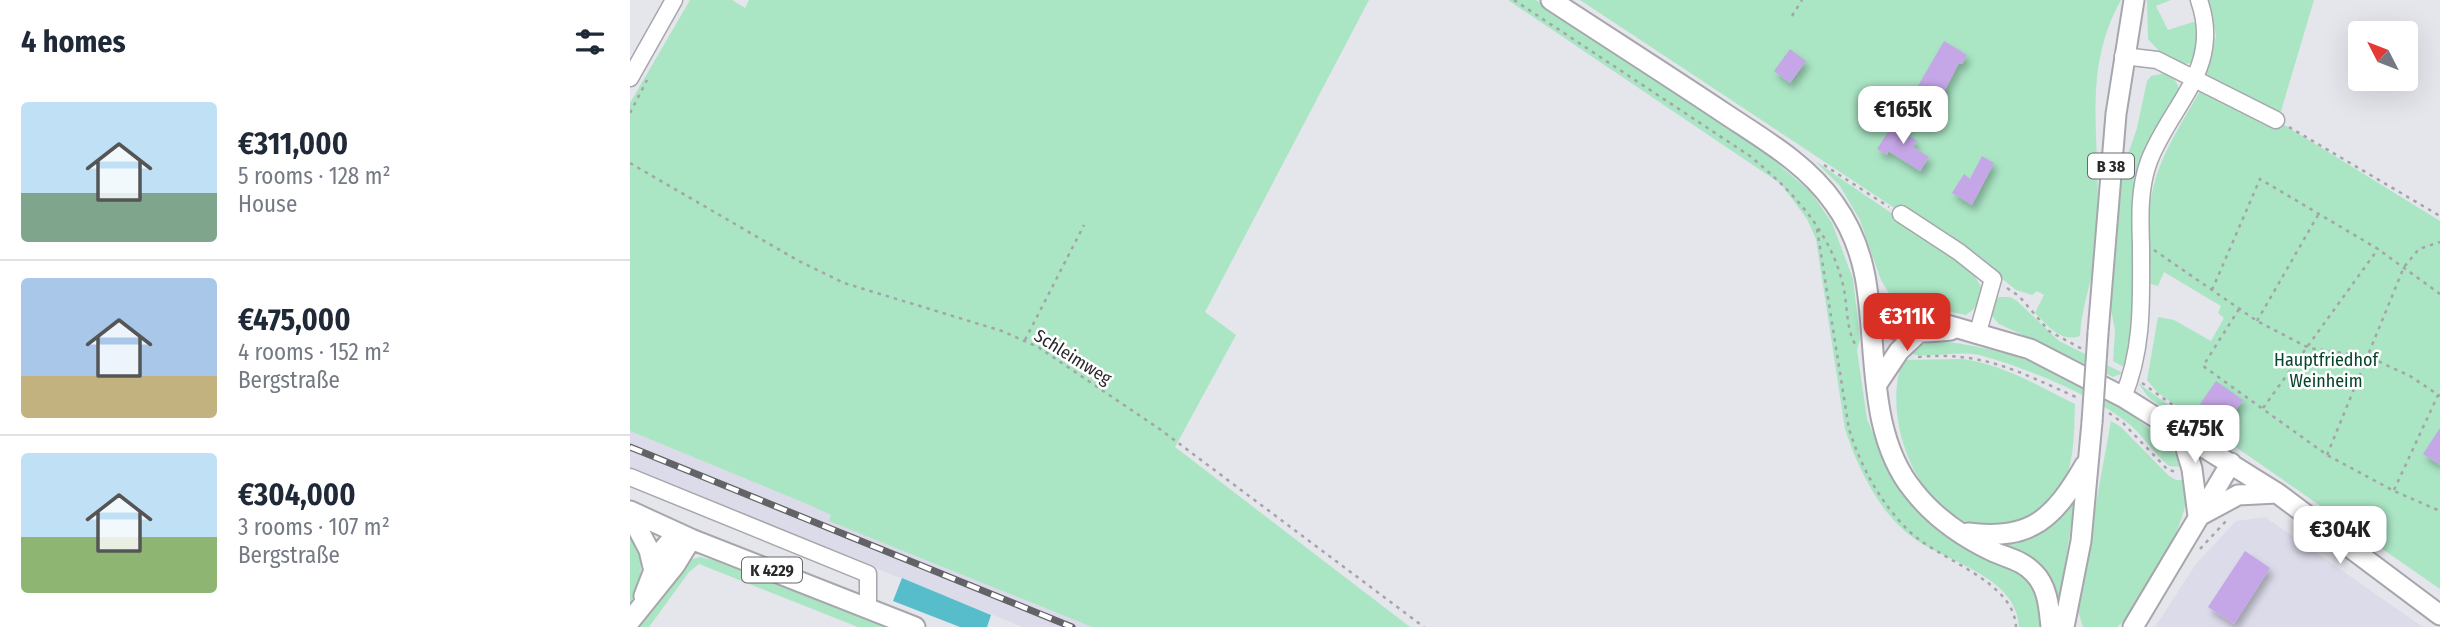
<!DOCTYPE html>
<meta charset="utf-8">
<style>
body{margin:0;font-family:"Fira Sans Condensed",sans-serif;background:#f6f6f7;color:#1f2937;height:100vh;display:flex;flex-direction:column;font-size:26px;white-space:nowrap}
*{box-sizing:border-box;margin:0}
p{font-size:23px;color:#747a83}
.icon{flex:none;width:38px;height:38px;fill:none;stroke:currentColor;stroke-width:2;stroke-linecap:round;stroke-linejoin:round}
.map{position:relative;flex:1;overflow:hidden}
.side{display:flex;flex-direction:column;background:#fff;width:630px}
.side>*{flex:none}
.needle{width:46px;rotate:312deg}
.fabs{position:absolute;left:1718px;top:21px;display:grid;gap:14px}
.fabs a{display:grid;place-items:center;width:70px;height:70px;border-radius:7px;background:#fff;box-shadow:0 7px 28px #0002;font-size:35px}
.price{position:absolute;translate:-50% -60px;padding:0 16px;border-radius:14px;background:#fff;color:#222;font-size:23px;line-height:46px;filter:drop-shadow(0 2px 4px #0008)}
.price::after{content:'';position:absolute;left:50%;top:42px;width:21px;height:16px;margin-left:-10px;background:inherit;clip-path:polygon(0 0,100% 0,50% 100%)}
.price.selected{background:#d93025;color:#fff}
ul{padding:0;list-style:none}
li{display:flex;align-items:center;gap:21px;height:175px;padding:0 21px}
li+li{border-top:2px solid #e0e1e3}
li span{display:grid;place-items:center;flex:none;width:196px;height:140px;border-radius:7px;color:#555}
li>.icon{margin-inline-start:auto}
span .icon{width:84px;height:84px;fill:#fffc;stroke-width:1}
li b{font-size:30px}
h2{display:flex;justify-content:space-between;align-items:center;height:84px;padding:0 21px;font-size:30px}
main{display:flex;flex:1;min-height:0}
.map>svg:first-child{display:block}
.built{fill:#dcdbea}
.green{fill:#aae5c4}
.water{fill:#58bdca}
.building{fill:#c5a6e7;filter:url(#shadow)}
.lines{fill:none;stroke-linecap:round;stroke-linejoin:round}
.minor-casing{stroke:#a7a6ad;stroke-width:19}
.major-casing{stroke:#a7a6ad;stroke-width:23}
.path{stroke:#a4a4a9;stroke-width:2.5;stroke-dasharray:3.5 5;stroke-linecap:butt}
.minor{stroke:#fff;stroke-width:16}
.major{stroke:#fff;stroke-width:19}
.rail-casing{stroke:#636367;stroke-width:7}
.rail{stroke:#fff;stroke-width:4.5;stroke-dasharray:13;stroke-linecap:butt}
.major-bridge-casing{stroke:#a7a6ad;stroke-width:23;stroke-linecap:butt}
.major-bridge{stroke:#fff;stroke-width:19}
.labels{text-anchor:middle;dominant-baseline:central;stroke-width:5;stroke-linejoin:round;paint-order:stroke}
.shield{fill:#fff;stroke:#69696b;stroke-width:2}
.shield-label{font-size:16px;font-weight:bold;fill:#29292b}
.street-label{font-size:18px;fill:#29292b;stroke:#fff}
.park-label{font-size:18px;fill:#06452c;stroke:#fff}
</style>
<main>
<section class="side">
<h2>4 homes<svg class="icon" aria-label="filters" viewBox="0 0 24 24"><path d="M4 7h16M4 17h16"/><circle cx="9" cy="7" r="2"/><circle cx="15" cy="17" r="2"/></svg></h2>
<ul>
<li><span style="background:linear-gradient(#bfe0f5 65%,#7fa58c 0)"><svg class="icon" aria-label="home" viewBox="0 0 24 24"><path d="M3 11l9-7 9 7M6 9v11h12V9"/></svg></span><div><b>€311,000</b><p>5 rooms · 128 m²</p><p>House</p></div></li>
<li><span style="background:linear-gradient(#a9c7e8 70%,#c2b280 0)"><svg class="icon" aria-label="home" viewBox="0 0 24 24"><path d="M3 11l9-7 9 7M6 9v11h12V9"/></svg></span><div><b>€475,000</b><p>4 rooms · 152 m²</p><p>Bergstraße</p></div></li>
<li><span style="background:linear-gradient(#bfe0f5 60%,#8fb573 0)"><svg class="icon" aria-label="home" viewBox="0 0 24 24"><path d="M3 11l9-7 9 7M6 9v11h12V9"/></svg></span><div><b>€304,000</b><p>3 rooms · 107 m²</p><p>Bergstraße</p></div></li>
</ul>
</section>
<div class="map">
<svg width="1810" height="627" viewBox="0 0 1810 627">
<defs>
<filter id="shadow"><feDropShadow dx="3.5" dy="6" stdDeviation="3.5" flood-color="#0004"/></filter>
</defs>
<rect width="100%" height="100%" fill="#e5e5ec"/>
<!-- built -->
<path class="built" d="M 0,431 L 177,504 L 201,515 L 200,521 L 462,627 L 393,627 L 0,470 Z
M 1635,517 L 1793,627 L 1525,627 L 1566,564 L 1606,521 Z"/>
<!-- green -->
<path class="green" d="M 60,0 L 102,0 L 115,8 L 119,0 L 739,0 L 575,312 L 606,335 L 545,447 L 780,627 L 462,627 L 199,521 L 201,515 L 177,504 L 0,431 L 0,103 Z
M 878,0 L 906,0 L 930,16 L 1127,146 L 1181,192 L 1202,223 L 1223,279 L 1230,339 L 1227,350 L 1237,419 L 1255,462 L 1278,500 L 1309,532 L 1373,561 L 1403,582 L 1412,601 L 1412,627 L 1389,627 C 1387,578 1323,564 1288,541 C 1251,517 1228,469 1215,429 L 1186,239 L 1177,219 L 1151,184 Z
M 950,0 L 1491,0 C 1450,73 1472,143 1467,220 C 1465,238 1466,257 1462,274 C 1457,296 1451,314 1450,336 C 1431,343 1417,325 1405,313 L 1414,295 L 1407,291 L 1402,295 L 1386,290 L 1337,250 L 1263,207 Z
M 1517,0 L 1541,0 L 1526,6 L 1538,30 L 1563,22 L 1568,24 L 1573,37 L 1563,62 C 1545,70 1529,51 1518,39 Z
M 1579,0 L 1684,0 L 1648,121 L 1810,221 L 1810,589 L 1528,393 L 1517,380 L 1528,317 L 1544,320 L 1581,341 L 1594,318 L 1588,313 L 1591,306 L 1534,272 L 1528,286 L 1521,284 C 1515,270 1517,256 1517,242 C 1519,172 1536,150 1570,91 L 1642,118 L 1575,79 L 1586,36 Z
M 1535,73 L 1544,78 L 1549,88 L 1515,158 L 1505,332 L 1497,366 L 1494,367 L 1483,361 L 1485,331 L 1481,309 L 1490,178 L 1507,128 L 1517,81 L 1521,76 Z
M 1185,161 L 1339,266 L 1351,287 L 1349,305 L 1336,315 L 1269,302 L 1262,298 L 1251,280 L 1230,220 L 1210,186 Z
M 1369,297 L 1380,297 L 1387,301 L 1429,341 L 1493,373 L 1483,377 L 1369,324 L 1361,315 L 1363,302 Z
M 1310,341 C 1386,349 1464,380 1522,431 C 1534,442 1547,452 1554,467 L 1539,466 C 1523,453 1512,433 1494,420 C 1459,394 1396,368 1353,356 C 1329,349 1297,360 1279,353 L 1289,345 Z
M 1332,359 C 1372,364 1409,386 1445,404 C 1444,429 1445,466 1431,488 C 1420,506 1401,520 1382,524 C 1374,525 1363,528 1355,527 C 1288,519 1250,417 1273,360 Z
M 1508,383 L 1621,464 L 1621,465 L 1519,398 Z
M 1481,421 L 1491,427 L 1539,476 L 1546,480 L 1559,480 C 1557,530 1523,574 1498,617 L 1487,627 L 1453,627 L 1447,608 Z
M 1447,488 L 1425,627 L 1424,598 L 1360,545 Z
M 0,533 C 16,557 13,582 0,607 Z
M 70,557 L 83,560 L 256,627 L 228,627 L 69,564 L 59,572 L 19,627 L 10,627 L 51,567 L 59,560 Z"/>
<!-- water -->
<path class="water" d="M 272,578 L 361,615 L 357,627 L 330,627 L 263,601 Z"/>
<!-- building -->
<path class="building" d="M 1314,41 L 1337,55 L 1332,64 L 1329,63 L 1304,111 L 1281,98 Z
M 1160,49 L 1176,61 L 1160,83 L 1144,71 Z
M 1266,119 L 1275,125 L 1272,131 L 1287,141 L 1283,147 L 1299,157 L 1290,171 L 1258,151 L 1257,155 L 1247,149 Z
M 1352,156 L 1364,163 L 1342,205 L 1322,193 L 1334,174 L 1340,179 Z
M 1586,381 L 1613,400 L 1597,422 L 1570,404 Z
M 1810,428 L 1810,465 L 1793,454 Z
M 1615,551 L 1640,568 L 1604,624 L 1578,607 Z"/>
<g class="lines">
<!-- minor casing -->
<g class="minor-casing">
<path id="minor" d="M 1493,56 L 1527,60 L 1646,120
M 0,78 L 44,0
M 1271,214 L 1329,252 L 1363,279 L 1348,332
M 1493,397 C 1514,348 1511,297 1511,245 C 1510,217 1509,188 1519,161 C 1541,104 1593,68 1569,0
M 0,477 L 238,574 L 238,607"/>
</g>
<!-- major casing -->
<g class="major-casing">
<path id="major" d="M 921,0 C 979,38 1037,75 1094,113 C 1133,139 1177,164 1204,203 C 1220,225 1230,250 1235,276 C 1248,344 1236,432 1283,490 C 1303,516 1333,537 1362,551 C 1377,558 1392,560 1404,573 C 1418,587 1419,608 1421,627
M 1240,310 L 1269,311 L 1400,349 L 1493,397 L 1647,493 L 1810,615
M 1240,315 C 1266,337 1290,333 1321,330
M 1468,333 L 1486,114 L 1504,0
M 1247,384 L 1269,351 L 1288,333
M 1551,432 L 1562,469 L 1568,516
M 0,511 L 61,539 L 285,627
M 0,514 L 19,550 L 23,567
M 1569,516 L 1608,495 L 1647,493
M 1338,533 C 1402,541 1424,518 1455,465
M 14,596 L 31,552 L 47,533
M 0,621 L 45,565 L 61,539
M 1434,627 L 1451,541 L 1462,422
M 1503,627 L 1601,463"/>
</g>
<!-- path -->
<path class="path" d="M 884,0 L 1120,156 C 1161,190 1198,228 1212,281 C 1218,301 1215,326 1225,344
M 1162,16 L 1172,0
M 0,113 L 17,80
M 1659,127 L 1810,216
M 0,163 L 167,260 L 214,283 L 372,331 L 408,347 L 531,430 L 794,627
M 1194,165 L 1259,207
M 1187,229 L 1219,429 C 1231,467 1250,502 1278,530 C 1309,561 1384,580 1386,627
M 1524,250 L 1627,321 L 1679,348 L 1739,357 L 1780,376 L 1810,396
M 1377,288 L 1389,296 L 1419,331 L 1452,349
M 1582,290 L 1630,179 L 1748,249 L 1810,294
M 1609,309 L 1573,366 L 1697,455 L 1764,491 L 1810,511
M 1627,321 L 1688,215
M 395,340 L 454,225
M 1288,357 C 1354,351 1389,372 1448,398
M 1512,383 L 1558,416
M 1633,408 L 1748,249
M 1479,413 L 1493,423 L 1538,470 L 1547,472
M 1697,455 L 1774,267 L 1789,249 L 1810,242
M 1764,490 L 1808,395
M 1570,549 L 1596,521"/>
<!-- minor -->
<use href="#minor" class="minor"/>
<!-- major -->
<use href="#major" class="major"/>
<!-- rail casing -->
<g class="rail-casing">
<path id="rail" d="M 0,447 L 442,627"/>
</g>
<!-- rail -->
<use href="#rail" class="rail"/>
<!-- major-bridge casing -->
<g class="major-bridge-casing">
<path id="major-bridge" d="M 1462,422 L 1468,333"/>
</g>
<!-- major-bridge -->
<use href="#major-bridge" class="major-bridge"/>
</g>
<g class="labels">
<!-- shield labels -->
<g class="shield">
<rect x="1458" y="153.5" width="46" height="25" rx="5"/>
<rect x="112" y="557.5" width="60" height="25" rx="5"/>
</g>
<g class="shield-label">
<text x="1481" y="166">B 38</text>
<text x="142" y="570">K 4229</text>
</g>
<!-- street labels -->
<g class="street-label">
<text transform="translate(443 357) rotate(32)">Schleimweg</text>
</g>
<!-- park labels -->
<g class="park-label">
<text x="1696" y="360">Hauptfriedhof<tspan x="1696" dy="21">Weinheim</tspan></text>
</g>
</g>
</svg>
<div class="fabs">
<a><svg class="needle" viewBox="-14 -14 28 28"><path d="M0-13l5 13h-10z" fill="#e53935"/><path d="M0 13l5-13h-10z" fill="#747a83"/></svg></a>
</div>
<b class="price" style="left:1273px;top:146px">€165K</b>
<b class="price selected" style="left:1277px;top:353px">€311K</b>
<b class="price" style="left:1565px;top:465px">€475K</b>
<b class="price" style="left:1710px;top:566px">€304K</b>
</div>
</main>
